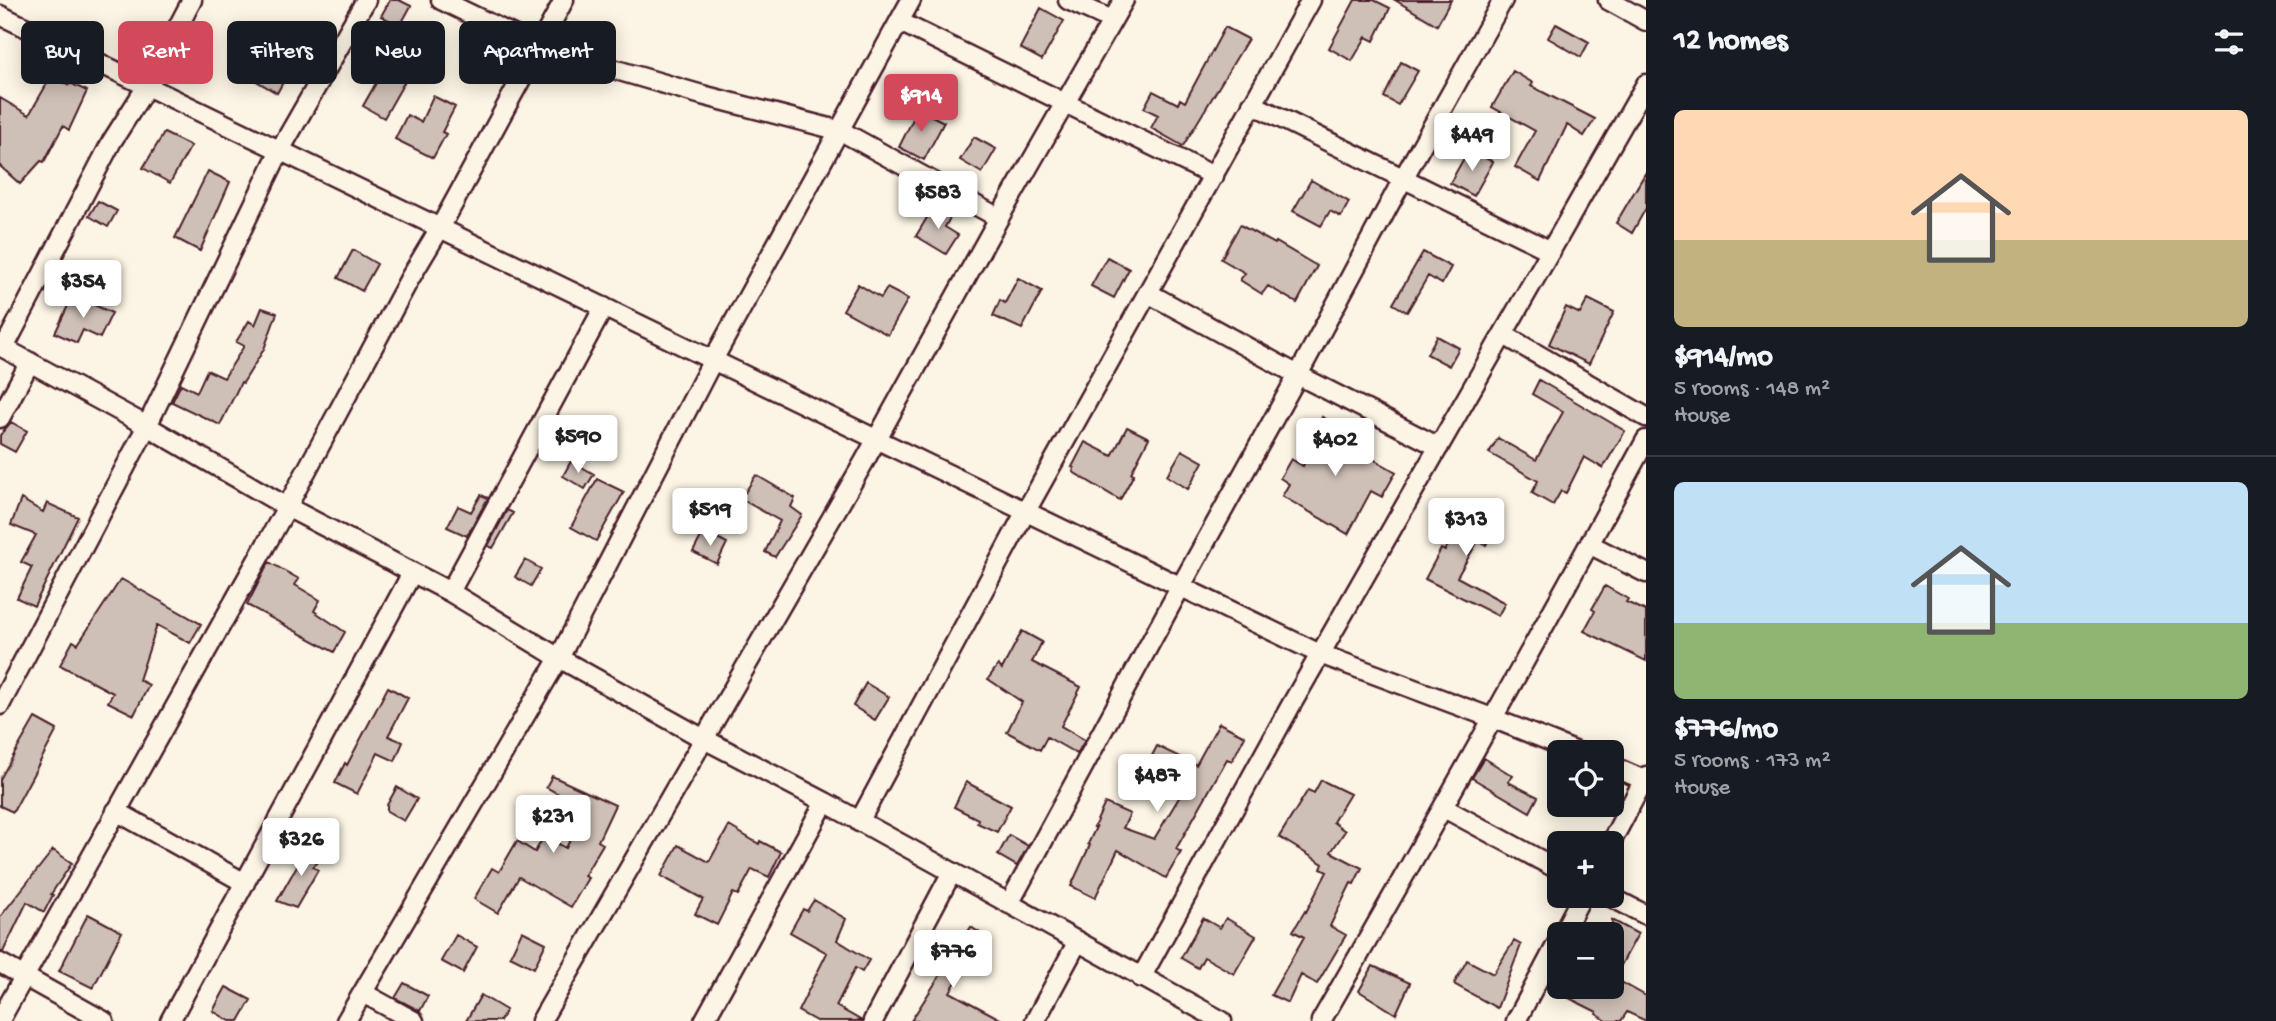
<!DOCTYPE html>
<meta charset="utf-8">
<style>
body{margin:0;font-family:"Gochi Hand",sans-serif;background:#20242c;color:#f1f3f6;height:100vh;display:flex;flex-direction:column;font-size:26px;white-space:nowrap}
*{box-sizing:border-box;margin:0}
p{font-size:23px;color:#9ea1a6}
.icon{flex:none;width:38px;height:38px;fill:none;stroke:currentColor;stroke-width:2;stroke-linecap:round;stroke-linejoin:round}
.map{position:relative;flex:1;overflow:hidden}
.drawer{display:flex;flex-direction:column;background:#171b24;width:630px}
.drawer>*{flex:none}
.top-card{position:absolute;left:21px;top:21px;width:665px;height:63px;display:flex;gap:14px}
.controls{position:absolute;left:1547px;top:740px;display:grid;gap:14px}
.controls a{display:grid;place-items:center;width:77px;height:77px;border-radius:10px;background:#171b24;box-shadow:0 4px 18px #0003;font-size:35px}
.price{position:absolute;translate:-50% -60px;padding:0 16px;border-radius:7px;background:#fff;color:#222;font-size:23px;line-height:46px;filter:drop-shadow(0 2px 4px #0008)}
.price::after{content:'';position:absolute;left:50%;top:42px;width:21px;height:16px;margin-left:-10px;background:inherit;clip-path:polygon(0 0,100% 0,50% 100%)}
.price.active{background:#d1495b;color:#fff}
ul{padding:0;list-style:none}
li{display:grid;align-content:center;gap:14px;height:371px;padding:0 28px}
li+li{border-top:2px solid #363941}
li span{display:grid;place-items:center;height:217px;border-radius:10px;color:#555}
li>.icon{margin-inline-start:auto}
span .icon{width:126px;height:126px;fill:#fffc;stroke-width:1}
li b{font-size:30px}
h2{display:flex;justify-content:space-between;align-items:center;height:84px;padding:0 28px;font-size:30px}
.tag{padding:0 24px;border-radius:10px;background:#171b24;box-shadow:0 4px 18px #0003;font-size:24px;line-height:63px}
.tag.active{background:#d1495b;color:#fff}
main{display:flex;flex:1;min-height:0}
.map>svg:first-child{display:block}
.building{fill:#cfc0b7;stroke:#4a1f2b;stroke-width:2}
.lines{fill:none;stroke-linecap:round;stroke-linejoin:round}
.street-casing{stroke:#4a1f2b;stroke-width:23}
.street{stroke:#fcf5e5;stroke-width:18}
</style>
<main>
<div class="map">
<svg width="1646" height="1021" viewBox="0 0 1646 1021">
<rect width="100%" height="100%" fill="#fcf5e5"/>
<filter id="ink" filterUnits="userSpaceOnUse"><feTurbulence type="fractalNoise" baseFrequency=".0143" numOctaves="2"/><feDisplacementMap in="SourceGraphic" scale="14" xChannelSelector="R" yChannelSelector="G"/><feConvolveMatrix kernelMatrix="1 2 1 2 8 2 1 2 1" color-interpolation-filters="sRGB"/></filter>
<g filter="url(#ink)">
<!-- building -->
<path class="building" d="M 390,0 L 399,0 L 411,6 L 400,26 L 381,16 Z
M 1355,0 L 1374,0 L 1390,8 L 1374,41 L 1366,37 L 1352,61 L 1329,48 Z
M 1395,0 L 1451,0 L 1437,25 Z
M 1041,8 L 1064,21 L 1042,60 L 1020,48 Z
M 1556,24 L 1589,42 L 1581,57 L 1548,38 Z
M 1225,27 L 1248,39 L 1183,146 L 1151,128 L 1158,115 L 1144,108 L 1153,91 L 1178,104 L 1180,99 L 1185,102 Z
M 274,44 L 297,57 L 277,93 L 241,72 L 252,49 L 267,57 Z
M 304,49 L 320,58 L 309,76 L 294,68 Z
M 392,55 L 410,66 L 410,72 L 384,118 L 363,106 Z
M 1401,62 L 1418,71 L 1398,105 L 1384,97 Z
M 1513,71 L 1533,83 L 1531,86 L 1595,119 L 1584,136 L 1567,125 L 1540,181 L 1515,167 L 1535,131 L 1492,107 Z
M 52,75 L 69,85 L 70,83 L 87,91 L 69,130 L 63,126 L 44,162 L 41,161 L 20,184 L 0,166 L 0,98 L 29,115 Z
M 433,96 L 455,107 L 442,132 L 446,134 L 433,158 L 395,139 L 407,115 L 421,122 Z
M 918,109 L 944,122 L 924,160 L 899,147 Z
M 164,133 L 191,146 L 170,183 L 143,168 Z
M 974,137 L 996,149 L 982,173 L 960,160 Z
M 1469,149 L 1493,162 L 1474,196 L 1450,183 Z
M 208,171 L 230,182 L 200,251 L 175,238 Z
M 1646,172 L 1646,208 L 1632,233 L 1616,223 Z
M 1311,180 L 1349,202 L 1341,217 L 1330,211 L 1321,226 L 1293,211 Z
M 98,201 L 117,211 L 108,227 L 89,216 Z
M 934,206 L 951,216 L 945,227 L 958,235 L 946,254 L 916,236 Z
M 1240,225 L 1275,244 L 1276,242 L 1317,266 L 1297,303 L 1268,286 L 1262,294 L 1240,280 L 1245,273 L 1221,259 Z
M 353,250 L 377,264 L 362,291 L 338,278 Z
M 1423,252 L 1451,267 L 1442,284 L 1428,276 L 1407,312 L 1393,304 Z
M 1107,257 L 1129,269 L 1114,298 L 1091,286 Z
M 1018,278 L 1042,291 L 1022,329 L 993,316 L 1000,300 L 1005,303 Z
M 858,284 L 881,298 L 887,288 L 908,299 L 888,335 L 843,310 Z
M 73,295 L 112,313 L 100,338 L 83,330 L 77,343 L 55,333 Z
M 1588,299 L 1614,312 L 1589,364 L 1549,344 L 1566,307 L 1580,314 Z
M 262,308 L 277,313 L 264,349 L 243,383 L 241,382 L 220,425 L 172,402 L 181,384 L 197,392 L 207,370 L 224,378 L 244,346 L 236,342 L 249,321 L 255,325 Z
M 1437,336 L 1459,348 L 1449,366 L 1427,354 Z
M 1539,380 L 1625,431 L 1603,468 L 1584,457 L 1566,493 L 1561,491 L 1553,505 L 1532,493 L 1538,481 L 1489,453 L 1498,438 L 1536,460 L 1563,412 L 1532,394 Z
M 1322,417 L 1357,436 L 1352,447 L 1396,472 L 1382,497 L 1371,491 L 1348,534 L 1282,496 L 1289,484 L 1280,478 L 1291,459 L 1303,466 Z
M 11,422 L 27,431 L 15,452 L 0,444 L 0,435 Z
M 1127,427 L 1149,438 L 1131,473 L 1134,474 L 1120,500 L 1073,472 L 1074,468 L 1072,467 L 1085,442 L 1112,456 Z
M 1182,450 L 1203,462 L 1188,489 L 1167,476 Z
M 571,461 L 594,474 L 585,489 L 563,476 Z
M 756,475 L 795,498 L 791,507 L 802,515 L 775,557 L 765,552 L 780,521 L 741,499 Z
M 597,479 L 624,492 L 596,541 L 571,527 Z
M 481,495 L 488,498 L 467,536 L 447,527 L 458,506 L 471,512 Z
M 21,499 L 43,512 L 47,503 L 78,517 L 34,606 L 17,598 L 32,567 L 21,562 L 36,535 L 11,525 Z
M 1468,503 L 1501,519 L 1486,545 L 1478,541 L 1457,577 L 1505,603 L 1498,616 L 1425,579 L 1441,549 L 1445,551 Z
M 507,510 L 513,513 L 493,548 L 488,546 Z
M 704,531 L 727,543 L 717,564 L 693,552 Z
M 525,560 L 541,569 L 531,586 L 515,577 Z
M 269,562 L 299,579 L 295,585 L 320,600 L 314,611 L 345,632 L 334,652 L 247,605 Z
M 121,579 L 201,624 L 190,643 L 157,625 L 139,680 L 149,685 L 134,715 L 108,702 L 113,693 L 60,665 L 73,641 L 78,644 Z
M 1605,586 L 1628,599 L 1626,602 L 1646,611 L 1646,661 L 1584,631 L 1595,611 L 1592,609 Z
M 1022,631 L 1042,642 L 1032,662 L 1081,687 L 1061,726 L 1085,740 L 1077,754 L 1047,737 L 1040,750 L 1007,732 L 1022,702 L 988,679 L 998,665 L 1002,669 Z
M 866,683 L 889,697 L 875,720 L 853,706 Z
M 388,687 L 408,698 L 388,736 L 403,742 L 395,761 L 378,753 L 357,794 L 335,783 L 345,763 L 347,765 Z
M 35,718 L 57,730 L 13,812 L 0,806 L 0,779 Z
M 1219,723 L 1245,736 L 1232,761 L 1227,759 L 1176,849 L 1181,852 L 1166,878 L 1118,850 L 1095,898 L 1071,886 L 1090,845 L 1088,844 L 1096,827 L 1094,827 L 1105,803 L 1130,814 L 1123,828 L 1154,839 L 1183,791 L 1144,771 L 1157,746 L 1196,765 Z
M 1484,758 L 1513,776 L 1508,782 L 1538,797 L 1530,812 L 1472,778 Z
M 552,776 L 615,805 L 598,841 L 603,844 L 584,876 L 588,878 L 571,907 L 519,877 L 498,913 L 474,899 L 492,868 L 499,872 L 517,841 L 535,852 L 544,836 L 566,848 L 585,809 L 546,787 Z
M 1321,780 L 1350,794 L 1333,822 L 1345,831 L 1331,852 L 1362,868 L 1354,884 L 1351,883 L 1330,926 L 1346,935 L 1317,984 L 1301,975 L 1288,1003 L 1271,995 L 1304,937 L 1293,931 L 1305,911 L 1306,912 L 1327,872 L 1321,869 L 1323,864 L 1279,837 L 1308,790 L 1314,793 Z
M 966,782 L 1011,806 L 997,832 L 977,823 L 978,819 L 954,807 Z
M 397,787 L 417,799 L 404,821 L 387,811 L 387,805 Z
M 729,826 L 759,844 L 760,841 L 781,852 L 769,877 L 752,869 L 738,895 L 733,893 L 717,925 L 695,914 L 703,899 L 661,876 L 678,845 L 709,862 Z
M 1009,835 L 1028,846 L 1017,866 L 998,855 Z
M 310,843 L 324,854 L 313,867 L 318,870 L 296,908 L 277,901 Z
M 53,850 L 72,863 L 51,894 L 53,895 L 44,912 L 27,902 L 3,952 L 0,952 L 0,917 Z
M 814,900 L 846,919 L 837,940 L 869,960 L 862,972 L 855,968 L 836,1006 L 862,1021 L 816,1021 L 798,1011 L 827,953 L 790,932 L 803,909 L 807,911 Z
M 88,914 L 122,932 L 93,988 L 59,971 Z
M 1203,918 L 1220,928 L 1226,918 L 1256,936 L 1234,974 L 1204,957 L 1198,968 L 1181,958 Z
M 1612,920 L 1638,934 L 1614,978 L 1646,996 L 1646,1021 L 1627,1012 L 1621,1021 L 1607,1021 L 1596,1014 L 1597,1012 L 1547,987 L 1612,987 Z
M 971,927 L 983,935 L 950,992 L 1004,1021 L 911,1021 Z
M 522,931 L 546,943 L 534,968 L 510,956 Z
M 456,935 L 477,947 L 463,973 L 441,961 Z
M 1514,941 L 1521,945 L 1497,1008 L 1454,984 L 1467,960 L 1493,974 Z
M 1373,966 L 1410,983 L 1396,1014 L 1359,991 Z
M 404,983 L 428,996 L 420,1011 L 395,998 Z
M 226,987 L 251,1000 L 239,1021 L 230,1021 L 213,1011 Z
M 481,995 L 506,1010 L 500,1021 L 466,1021 Z"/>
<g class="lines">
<!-- street casing -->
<g class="street-casing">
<path id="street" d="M 441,0 L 538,47 L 702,95 L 841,131 L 999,218
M 1068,0 L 1112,20
M 1608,0 L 1646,21
M 0,15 L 1320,654 L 1492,718 L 1577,752
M 900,22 L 1214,176
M 1252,104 L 1551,251
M 1148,293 L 1298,375 L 1439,447
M 1504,335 L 1646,417
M 0,346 L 147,426 L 287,507 L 450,592 L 559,658 L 704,739 L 825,802 L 1222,1021
M 4,348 L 112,141 L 147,86 L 192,0
M 0,418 L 30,362
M 1589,544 L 1646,573
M 450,592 L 604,307
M 0,705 L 147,426 L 280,150 L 366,0
M 1612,766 L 1646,781
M 1444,808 L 1559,870
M 116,811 L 245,883
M 859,822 L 1026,511 L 1311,0
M 1610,844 L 1646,776
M 1609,896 L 1646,915
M 1009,904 L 1181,586 L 1298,375 L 1404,177 L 1503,0
M 1562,934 L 1582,896
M 0,963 L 104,1021
M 1141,978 L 1290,707 L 1646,84
M 363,993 L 414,1021
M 0,1020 L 287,507 L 410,278 L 440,228 L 564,0
M 170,1021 L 412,573
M 346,1021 L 559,658 L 713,360 L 911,0
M 541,1021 L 864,462 L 999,218 L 1124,0
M 704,1021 L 825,802
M 873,1021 L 952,872
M 1035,1021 L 1078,941
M 1321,1021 C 1432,829 1540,635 1646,440
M 1516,1021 L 1559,940"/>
</g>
<!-- street -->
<use href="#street" class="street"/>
</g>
</g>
</svg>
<div class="controls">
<a><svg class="icon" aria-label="locate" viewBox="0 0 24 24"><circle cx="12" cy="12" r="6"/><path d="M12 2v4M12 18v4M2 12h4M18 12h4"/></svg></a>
<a>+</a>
<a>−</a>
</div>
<b class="price active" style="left:921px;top:134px">$914</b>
<b class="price" style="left:1472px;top:173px">$449</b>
<b class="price" style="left:938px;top:231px">$583</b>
<b class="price" style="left:83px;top:320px">$354</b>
<b class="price" style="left:578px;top:475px">$590</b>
<b class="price" style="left:1335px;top:478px">$402</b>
<b class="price" style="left:710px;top:548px">$519</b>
<b class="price" style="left:1466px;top:558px">$313</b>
<b class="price" style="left:1157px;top:814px">$487</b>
<b class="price" style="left:553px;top:855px">$231</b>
<b class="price" style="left:301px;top:878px">$326</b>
<b class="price" style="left:953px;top:990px">$776</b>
<div class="top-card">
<a class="tag">Buy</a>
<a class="tag active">Rent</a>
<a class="tag">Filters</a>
<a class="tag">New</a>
<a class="tag">Apartment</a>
</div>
</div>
<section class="drawer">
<h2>12 homes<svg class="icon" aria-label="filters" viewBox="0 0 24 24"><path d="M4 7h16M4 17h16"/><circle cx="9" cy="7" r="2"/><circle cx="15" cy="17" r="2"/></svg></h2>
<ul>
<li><span style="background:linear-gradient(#ffd9b3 60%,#c2b280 0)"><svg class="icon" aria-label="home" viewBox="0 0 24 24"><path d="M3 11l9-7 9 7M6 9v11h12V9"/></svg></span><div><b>$914/mo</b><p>5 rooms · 148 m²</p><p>House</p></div></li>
<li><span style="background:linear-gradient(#bfe0f5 65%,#8fb573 0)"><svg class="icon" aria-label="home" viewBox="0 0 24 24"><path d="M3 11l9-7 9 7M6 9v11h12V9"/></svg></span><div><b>$776/mo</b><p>5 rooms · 173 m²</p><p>House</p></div></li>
</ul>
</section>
</main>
